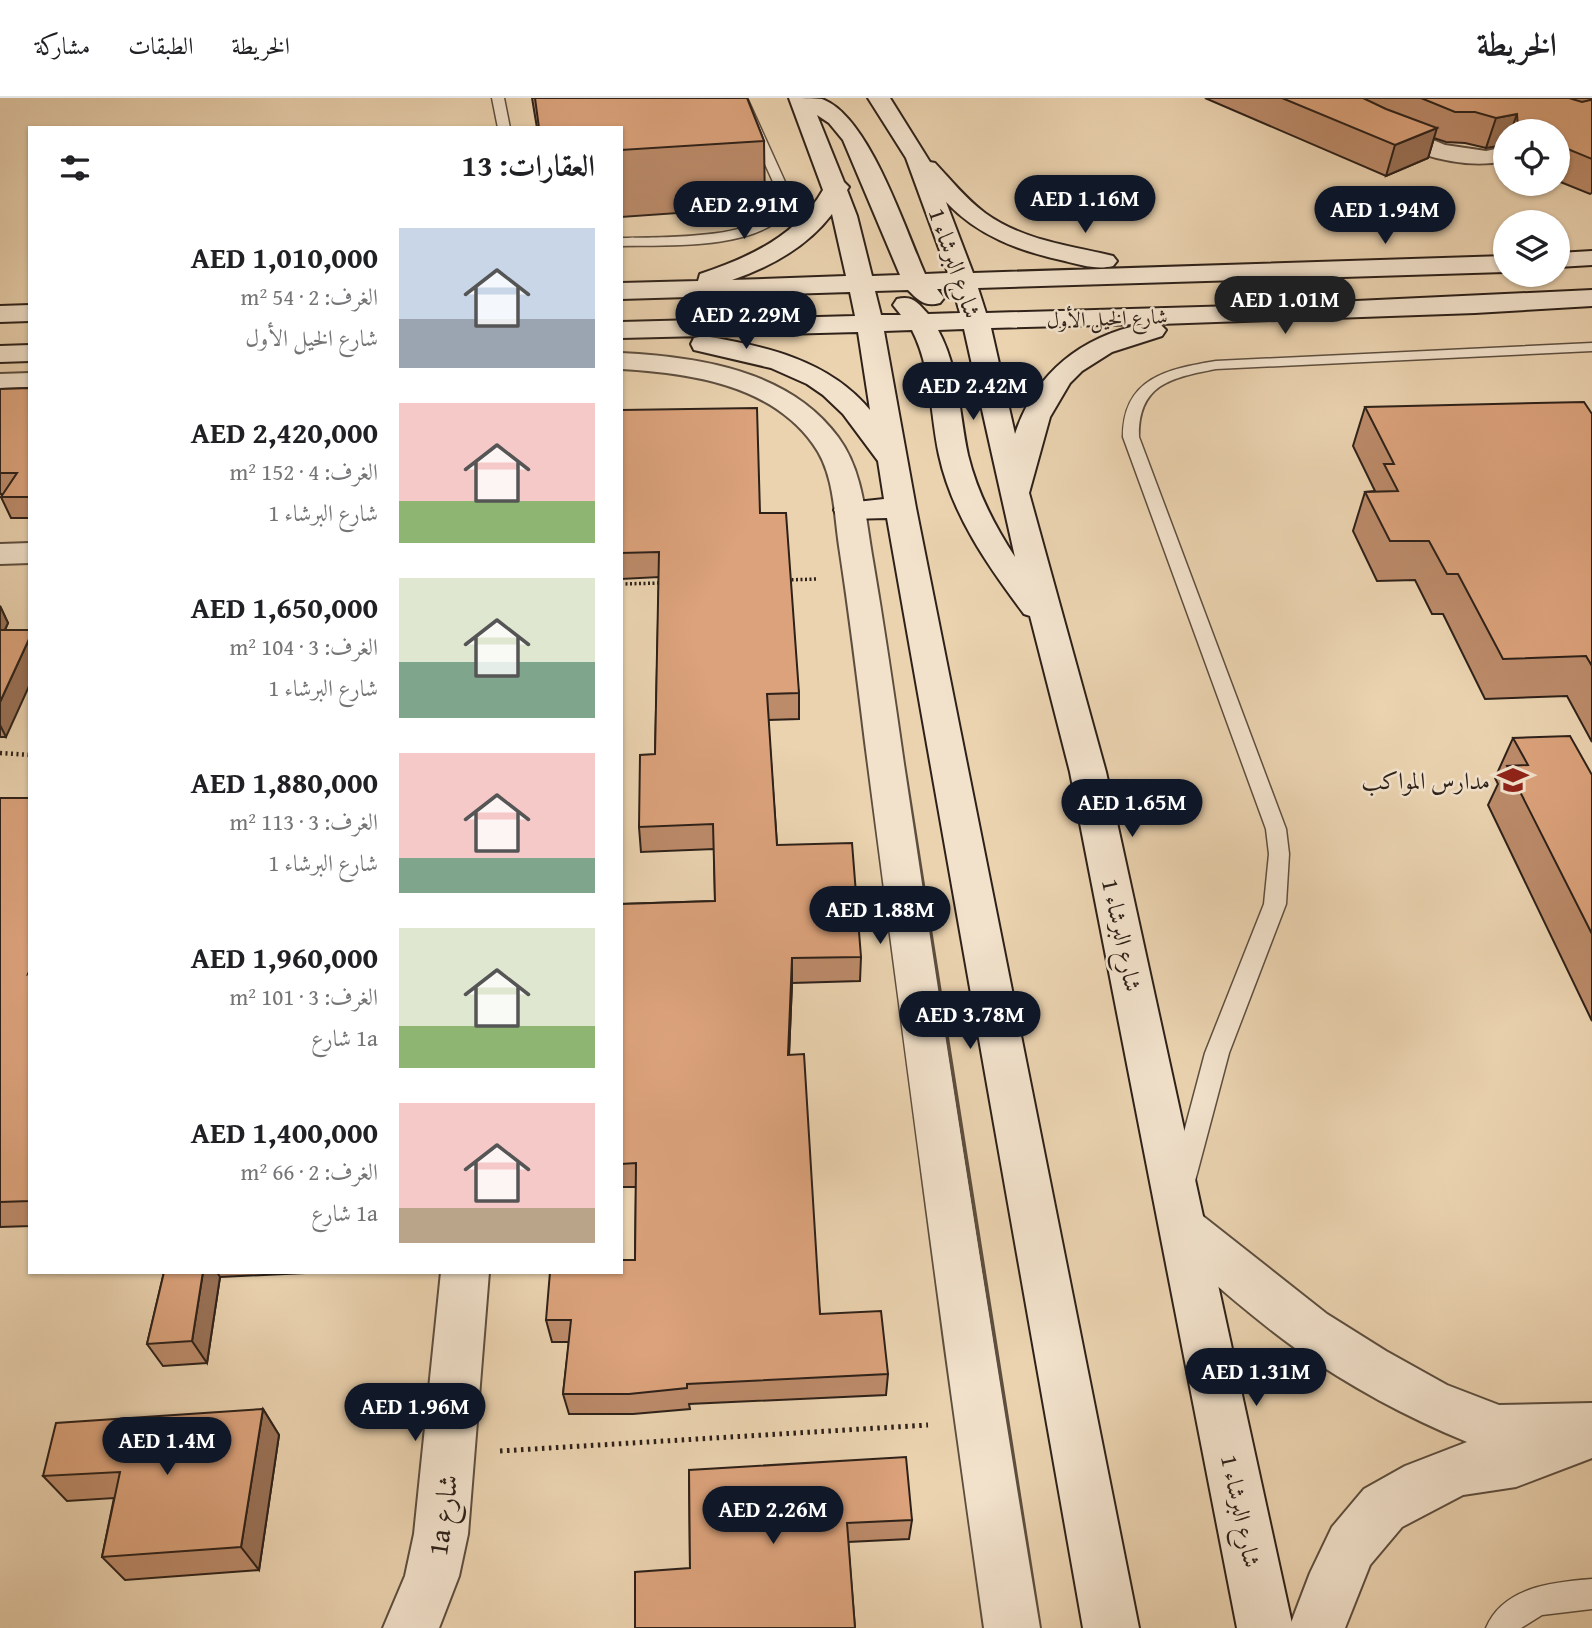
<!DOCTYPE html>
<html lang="ar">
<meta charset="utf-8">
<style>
body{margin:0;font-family:"Gentium Book Plus",Amiri,serif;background:#f2f2f2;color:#202124;direction:rtl;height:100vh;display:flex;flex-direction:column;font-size:26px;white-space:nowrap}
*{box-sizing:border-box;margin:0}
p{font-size:23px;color:#757577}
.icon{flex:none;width:38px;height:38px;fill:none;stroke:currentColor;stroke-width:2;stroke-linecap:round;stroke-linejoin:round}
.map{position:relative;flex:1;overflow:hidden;direction:ltr}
.drawer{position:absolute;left:28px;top:28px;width:595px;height:1148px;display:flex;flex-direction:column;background:#fff;border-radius:0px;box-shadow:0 2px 5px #0004;direction:rtl}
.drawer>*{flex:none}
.controls{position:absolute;left:1493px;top:21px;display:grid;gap:14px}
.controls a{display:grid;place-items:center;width:77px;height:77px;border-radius:50%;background:#fff;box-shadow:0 2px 5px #0004;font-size:35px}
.price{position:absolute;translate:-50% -60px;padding:0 16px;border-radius:24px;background:#111827;color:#fff;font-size:23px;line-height:46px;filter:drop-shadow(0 2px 4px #0008)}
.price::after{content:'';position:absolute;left:50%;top:42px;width:21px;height:16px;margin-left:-10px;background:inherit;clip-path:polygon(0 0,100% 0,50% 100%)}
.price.on{background:#222;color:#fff}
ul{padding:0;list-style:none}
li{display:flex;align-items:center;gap:21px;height:175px;padding:0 28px}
li span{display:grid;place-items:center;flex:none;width:196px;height:140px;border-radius:0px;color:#555}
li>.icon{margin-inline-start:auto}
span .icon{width:84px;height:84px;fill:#fffc;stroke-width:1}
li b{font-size:30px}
h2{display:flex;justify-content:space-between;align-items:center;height:84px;padding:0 28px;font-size:30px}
header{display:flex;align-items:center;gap:42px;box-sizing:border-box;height:98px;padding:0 35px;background:#fff;border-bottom:2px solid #e0e0e0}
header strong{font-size:33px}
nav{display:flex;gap:38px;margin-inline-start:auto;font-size:24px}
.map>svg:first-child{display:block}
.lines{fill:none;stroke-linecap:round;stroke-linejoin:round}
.lane-casing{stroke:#5d4e3f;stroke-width:3}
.street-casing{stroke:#5d4e3f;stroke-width:4}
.secondary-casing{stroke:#2e2119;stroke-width:4}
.path-far2{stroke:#2e2119;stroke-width:3.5;stroke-dasharray:2 2.5;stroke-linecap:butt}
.path-far1{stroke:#2e2119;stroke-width:4.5;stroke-dasharray:2 3.5;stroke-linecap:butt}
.path{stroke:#2e2119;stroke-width:5;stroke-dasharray:2.5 4.5;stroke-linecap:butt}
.lane{fill:#f2e2cc;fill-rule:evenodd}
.street{fill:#f2e2cc;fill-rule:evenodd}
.secondary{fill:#f2e2cc;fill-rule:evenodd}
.wall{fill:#bc8b6a;stroke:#2e2119;stroke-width:2}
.shaded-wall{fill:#997156;stroke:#2e2119;stroke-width:2}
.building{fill:#dba27b;stroke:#2e2119;stroke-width:2}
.labels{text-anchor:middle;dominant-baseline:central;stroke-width:5;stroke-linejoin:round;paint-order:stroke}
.far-street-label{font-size:21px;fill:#2e2119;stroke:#f2e2cc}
.street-label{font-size:24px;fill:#2e2119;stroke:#f2e2cc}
.poi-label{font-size:24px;fill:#2e2119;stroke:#f2e2cc;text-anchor:end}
.near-street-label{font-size:28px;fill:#2e2119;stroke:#f2e2cc}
</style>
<header>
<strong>الخريطة</strong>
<nav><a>الخريطة</a><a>الطبقات</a><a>مشاركة</a></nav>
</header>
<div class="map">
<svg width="1592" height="1530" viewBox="0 0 1592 1530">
<rect width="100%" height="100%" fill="#ebd3b0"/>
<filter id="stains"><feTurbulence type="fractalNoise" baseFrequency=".00286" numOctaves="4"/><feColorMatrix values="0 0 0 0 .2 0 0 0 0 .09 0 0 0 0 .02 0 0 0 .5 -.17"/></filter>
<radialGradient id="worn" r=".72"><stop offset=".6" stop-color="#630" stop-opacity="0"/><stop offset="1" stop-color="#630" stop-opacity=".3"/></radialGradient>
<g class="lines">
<!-- lane casing -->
<g class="lane-casing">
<path id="lane" d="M 492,0 L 504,0 L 510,30 L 498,30 Z
M 735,0 L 747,0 L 791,97 C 789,104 788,112 784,117 C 752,152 665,147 621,148 L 621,140 C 656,139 752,142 773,112 C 776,109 777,101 779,97 Z
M 1592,245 L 1592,253 L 1216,271 C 1171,280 1138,286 1139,339 L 1286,731 L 1289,756 L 1286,806 L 1229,955 L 1195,1083 L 1192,1091 L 1183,1094 L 1174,1091 L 1171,1083 L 1205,955 L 1264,806 L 1269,756 L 1266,731 L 1123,339 C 1123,280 1167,271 1216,263 Z
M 1592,1481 L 1592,1511 L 1542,1517 L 1521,1530 L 1486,1530 C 1503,1489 1553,1484 1592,1481 Z"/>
</g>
<!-- street casing -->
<g class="street-casing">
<path id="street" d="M 1305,0 L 1334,0 L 1445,47 L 1486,53 L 1505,49 L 1505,63 C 1438,77 1367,32 1308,5 Z
M 621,255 C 698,259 789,272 838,339 C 863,373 865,416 872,457 C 884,526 894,596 904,666 C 947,954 992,1242 1040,1530 L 984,1530 C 942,1235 903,940 865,644 C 857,579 849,513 839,448 C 834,414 834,374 813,346 C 770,286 689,275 621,271 Z
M 30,275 L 30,291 L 0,292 L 0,276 Z
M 30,445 L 30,465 L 0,466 L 0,446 Z
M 1183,1109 L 1199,1115 L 1327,1216 L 1386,1253 L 1447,1287 L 1499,1307 L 1592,1305 L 1592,1360 L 1516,1389 L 1463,1397 L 1402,1429 L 1370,1467 L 1345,1530 L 1289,1530 L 1310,1475 L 1332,1429 L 1364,1391 L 1405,1368 L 1467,1344 C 1406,1319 1349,1288 1295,1250 C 1250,1218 1209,1180 1167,1145 L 1160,1130 L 1167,1115 Z
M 441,1174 L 489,1174 L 468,1436 L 459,1478 L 439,1530 L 383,1530 L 405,1478 L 414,1436 Z"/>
</g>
<!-- secondary casing -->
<g class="secondary-casing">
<path id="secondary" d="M 789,0 C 799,0 813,0 822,1 C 869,18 905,131 925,176 L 948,175 L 906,60 L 868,0 L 890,0 L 930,64 L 935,65 C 951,82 966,101 985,115 C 1024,143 1068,147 1113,158 L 1117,163 L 1113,168 C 1097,172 1080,167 1065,163 C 1019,153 978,138 946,104 L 973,175 L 1505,158 L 1505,174 L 978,190 L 986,215 L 1271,207 L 1592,192 L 1592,208 L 1475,215 L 1160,226 L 1166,232 L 1162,238 L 1112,254 L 1082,273 L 1070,285 L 1050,319 L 1029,395 L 1106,674 L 1293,1530 L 1237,1530 L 1070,674 L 1030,518 L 1024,516 C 988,468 952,417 939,357 C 930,316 932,271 912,232 L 884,233 L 916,410 L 1139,1530 L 1083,1530 L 887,420 L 849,421 L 838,418 L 834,412 L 838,406 L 884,401 L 878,363 L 843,316 L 823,297 L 807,286 L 771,270 L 694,252 L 691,246 L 694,240 L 704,238 C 765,248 829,262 870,312 L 858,234 L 621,240 L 621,224 L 855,218 L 850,194 L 621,201 L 621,185 L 698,183 L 700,176 C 748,160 797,138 823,92 ZM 817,17 L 829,25 L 843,42 L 900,177 L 872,178 L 857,118 L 847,92 L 849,89 L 844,84 ZM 832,116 L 846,178 L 732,182 C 770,169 807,149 832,116 ZM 937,191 L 953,191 L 960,215 L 928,216 C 918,205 913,197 897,201 L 893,207 L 901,217 L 881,217 L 875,193 L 908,192 C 919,203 925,209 940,205 L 944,200 ZM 1143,226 C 1081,239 1035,275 1015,336 L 991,230 ZM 964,231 L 1015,459 C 994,427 977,394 968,357 C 959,315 959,270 938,232 Z
M 1592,153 L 1592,167 L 1558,169 L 1558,155 Z
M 30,207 L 30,223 L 0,224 L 0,208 Z
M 30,247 L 30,263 L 0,264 L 0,248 Z"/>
</g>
<!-- path-far2 -->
<path class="path-far2" d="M 787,482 L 816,481
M 621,486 L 662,485"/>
<!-- path-far1 -->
<path class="path-far1" d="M 0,655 L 30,657"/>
<!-- path -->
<path class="path" d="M 500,1353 L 928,1327"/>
<!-- lane -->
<use href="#lane" class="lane"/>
<!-- street -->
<use href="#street" class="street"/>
<!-- secondary -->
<use href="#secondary" class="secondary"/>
</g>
<!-- wall -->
<path class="wall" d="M 532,0 L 747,0 L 764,43 L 765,109 L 621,119 L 621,30 L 537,30 Z
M 1205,0 L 1592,0 L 1592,95 L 1590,96 L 1558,83 L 1558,33 L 1505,33 L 1486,50 L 1465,45 L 1446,44 L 1434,40 L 1428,60 L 1386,78 Z
M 30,290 L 30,420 L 11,420 L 1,399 L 3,396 L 0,396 L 0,291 Z
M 1365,309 L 1592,316 L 1592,644 L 1567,598 L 1485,601 L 1443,516 L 1432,516 L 1415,482 L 1377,483 L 1353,433 L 1365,394 L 1375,393 L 1353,348 Z
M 621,312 L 760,415 L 799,595 L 799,621 L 768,622 L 777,747 L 861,859 L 860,883 L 792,885 L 789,957 L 820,1216 L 888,1276 L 886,1297 L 689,1306 L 690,1311 L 633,1316 L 569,1316 L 563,1296 L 569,1244 L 552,1244 L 546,1222 L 635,1162 L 636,1089 L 621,1089 L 621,806 L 715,803 L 714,751 L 641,754 L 639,729 L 655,656 L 659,479 L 621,481 Z
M 0,508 L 8,525 L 5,532 L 6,639 L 0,639 Z
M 1513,640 L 1592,677 L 1592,923 L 1488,707 L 1498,686 L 1495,680 Z
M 0,700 L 30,700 L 30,1128 L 0,1129 Z
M 164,1174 L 305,1174 L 305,1175 L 220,1179 L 207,1265 L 163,1268 L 147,1246 Z
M 263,1311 L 279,1337 L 259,1472 L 125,1482 L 102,1459 L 114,1400 L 67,1403 L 43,1378 Z
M 689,1372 L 912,1422 L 909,1441 L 848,1444 L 855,1530 L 690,1470 Z"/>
<!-- shaded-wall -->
<path class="shaded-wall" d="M 1517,16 L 1511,33 L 1505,33 L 1505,47 L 1486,50 L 1496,20 Z
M 1437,30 L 1428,60 L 1386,78 L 1395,47 Z
M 0,508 L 8,525 L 0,542 Z
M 30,539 L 30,586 L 6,639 L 0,627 L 0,604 Z
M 792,860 L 792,885 L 788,981 L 788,957 Z
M 203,1174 L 217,1174 L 220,1179 L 207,1265 L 192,1243 Z
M 263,1311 L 279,1337 L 259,1472 L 241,1449 Z"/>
<!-- building -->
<path class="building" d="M 535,0 L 747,0 L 764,43 L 621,52 L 621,30 L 539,30 Z
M 1282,0 L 1363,0 L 1386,11 L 1437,30 L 1395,47 Z
M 1421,0 L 1569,0 L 1582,4 L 1590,2 L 1592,0 L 1592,61 L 1558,47 L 1558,33 L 1523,33 L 1518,31 L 1517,16 L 1496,20 L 1475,14 L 1455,14 Z
M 30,290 L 30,399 L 1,399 L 17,375 L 0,375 L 0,291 Z
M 1584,304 L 1592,316 L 1592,568 L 1586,558 L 1503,561 L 1458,476 L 1447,476 L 1429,443 L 1390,443 L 1365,394 L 1398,393 L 1384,366 L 1394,366 L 1365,309 Z
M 757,310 L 760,415 L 786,415 L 799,595 L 767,596 L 777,747 L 852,745 L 861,859 L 792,860 L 788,957 L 804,956 L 820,1216 L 881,1213 L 888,1276 L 687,1286 L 687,1290 L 629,1296 L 563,1296 L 571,1222 L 546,1222 L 550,1174 L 621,1174 L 621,1162 L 635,1162 L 636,1065 L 621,1066 L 621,806 L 715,803 L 713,726 L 639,729 L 640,657 L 655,656 L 659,454 L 621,455 L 621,312 Z
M 0,532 L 30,532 L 30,539 L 0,604 Z
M 1570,638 L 1592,677 L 1592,836 L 1507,668 L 1528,667 L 1513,640 Z
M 0,700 L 30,700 L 30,871 L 28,876 L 30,875 L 30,1103 L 0,1104 Z
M 164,1174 L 203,1174 L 192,1243 L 147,1246 Z
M 263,1311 L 241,1449 L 102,1459 L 120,1374 L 43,1378 L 56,1325 Z
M 906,1359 L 912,1422 L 847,1425 L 855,1530 L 635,1530 L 635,1474 L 690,1470 L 689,1372 Z"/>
<!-- icons -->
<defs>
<g id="school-bare" transform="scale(2.415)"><path d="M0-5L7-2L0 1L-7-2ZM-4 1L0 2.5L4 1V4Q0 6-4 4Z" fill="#8f2418" stroke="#f2e2cc" stroke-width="2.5" paint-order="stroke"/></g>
</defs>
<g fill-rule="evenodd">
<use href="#school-bare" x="1513" y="682"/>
</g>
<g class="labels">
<!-- far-street labels -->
<g class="far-street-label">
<text transform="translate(1107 220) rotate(-2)">شارع الخيل الأول</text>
</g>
<!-- street labels -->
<g class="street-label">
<text transform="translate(955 165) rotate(71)">شارع البرشاء 1</text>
<text transform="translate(1122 837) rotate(78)">شارع البرشاء 1</text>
<text transform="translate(1241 1413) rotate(78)">شارع البرشاء 1</text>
</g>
<!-- poi labels -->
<g class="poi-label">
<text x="1490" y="682">مدارس المواكب</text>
</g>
<!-- near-street labels -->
<g class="near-street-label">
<text transform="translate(442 1417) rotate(-82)">1a شارع</text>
</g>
</g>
<rect width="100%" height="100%" filter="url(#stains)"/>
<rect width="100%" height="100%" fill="url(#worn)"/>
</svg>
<div class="controls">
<a><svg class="icon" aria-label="locate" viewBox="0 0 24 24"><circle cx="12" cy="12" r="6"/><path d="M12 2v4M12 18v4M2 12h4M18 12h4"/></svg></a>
<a><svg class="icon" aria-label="layers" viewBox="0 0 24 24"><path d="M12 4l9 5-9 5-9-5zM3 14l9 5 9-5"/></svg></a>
</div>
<b class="price" style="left:1085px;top:137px">AED 1.16M</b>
<b class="price" style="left:744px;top:143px">AED 2.91M</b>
<b class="price" style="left:1385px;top:148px">AED 1.94M</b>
<b class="price on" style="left:1285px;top:238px">AED 1.01M</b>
<b class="price" style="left:746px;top:253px">AED 2.29M</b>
<b class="price" style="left:973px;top:324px">AED 2.42M</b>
<b class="price" style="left:1132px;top:741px">AED 1.65M</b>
<b class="price" style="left:880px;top:848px">AED 1.88M</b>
<b class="price" style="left:970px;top:953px">AED 3.78M</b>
<b class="price" style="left:1256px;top:1310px">AED 1.31M</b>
<b class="price" style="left:415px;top:1345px">AED 1.96M</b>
<b class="price" style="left:167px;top:1379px">AED 1.4M</b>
<b class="price" style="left:773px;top:1448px">AED 2.26M</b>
<section class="drawer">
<h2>العقارات: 13<svg class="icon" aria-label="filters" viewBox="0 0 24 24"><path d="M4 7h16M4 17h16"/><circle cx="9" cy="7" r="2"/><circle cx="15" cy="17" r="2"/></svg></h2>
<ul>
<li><span style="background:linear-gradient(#c9d6e8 65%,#9aa5b1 0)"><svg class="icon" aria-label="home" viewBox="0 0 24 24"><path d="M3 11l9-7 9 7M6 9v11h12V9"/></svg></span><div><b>AED 1,010,000</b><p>الغرف: 2 · 54 m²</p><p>شارع الخيل الأول</p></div></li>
<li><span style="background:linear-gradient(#f6c9c9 70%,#8fb573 0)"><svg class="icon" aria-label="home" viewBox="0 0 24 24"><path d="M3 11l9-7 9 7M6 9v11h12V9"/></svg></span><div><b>AED 2,420,000</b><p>الغرف: 4 · 152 m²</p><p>شارع البرشاء 1</p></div></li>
<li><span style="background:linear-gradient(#dfe7d0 60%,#7fa58c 0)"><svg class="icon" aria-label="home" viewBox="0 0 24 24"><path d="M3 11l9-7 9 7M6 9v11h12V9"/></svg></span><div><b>AED 1,650,000</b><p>الغرف: 3 · 104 m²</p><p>شارع البرشاء 1</p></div></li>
<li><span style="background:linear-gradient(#f6c9c9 75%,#7fa58c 0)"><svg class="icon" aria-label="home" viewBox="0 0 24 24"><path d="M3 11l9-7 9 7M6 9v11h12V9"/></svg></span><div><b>AED 1,880,000</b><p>الغرف: 3 · 113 m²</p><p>شارع البرشاء 1</p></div></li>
<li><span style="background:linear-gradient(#dfe7d0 70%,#8fb573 0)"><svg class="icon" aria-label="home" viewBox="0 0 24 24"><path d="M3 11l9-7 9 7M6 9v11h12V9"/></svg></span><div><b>AED 1,960,000</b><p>الغرف: 3 · 101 m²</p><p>1a شارع</p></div></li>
<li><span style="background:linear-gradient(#f6c9c9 75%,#b9a48a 0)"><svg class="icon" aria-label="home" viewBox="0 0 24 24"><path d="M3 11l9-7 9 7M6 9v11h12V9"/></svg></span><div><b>AED 1,400,000</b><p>الغرف: 2 · 66 m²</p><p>1a شارع</p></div></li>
</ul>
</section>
</div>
